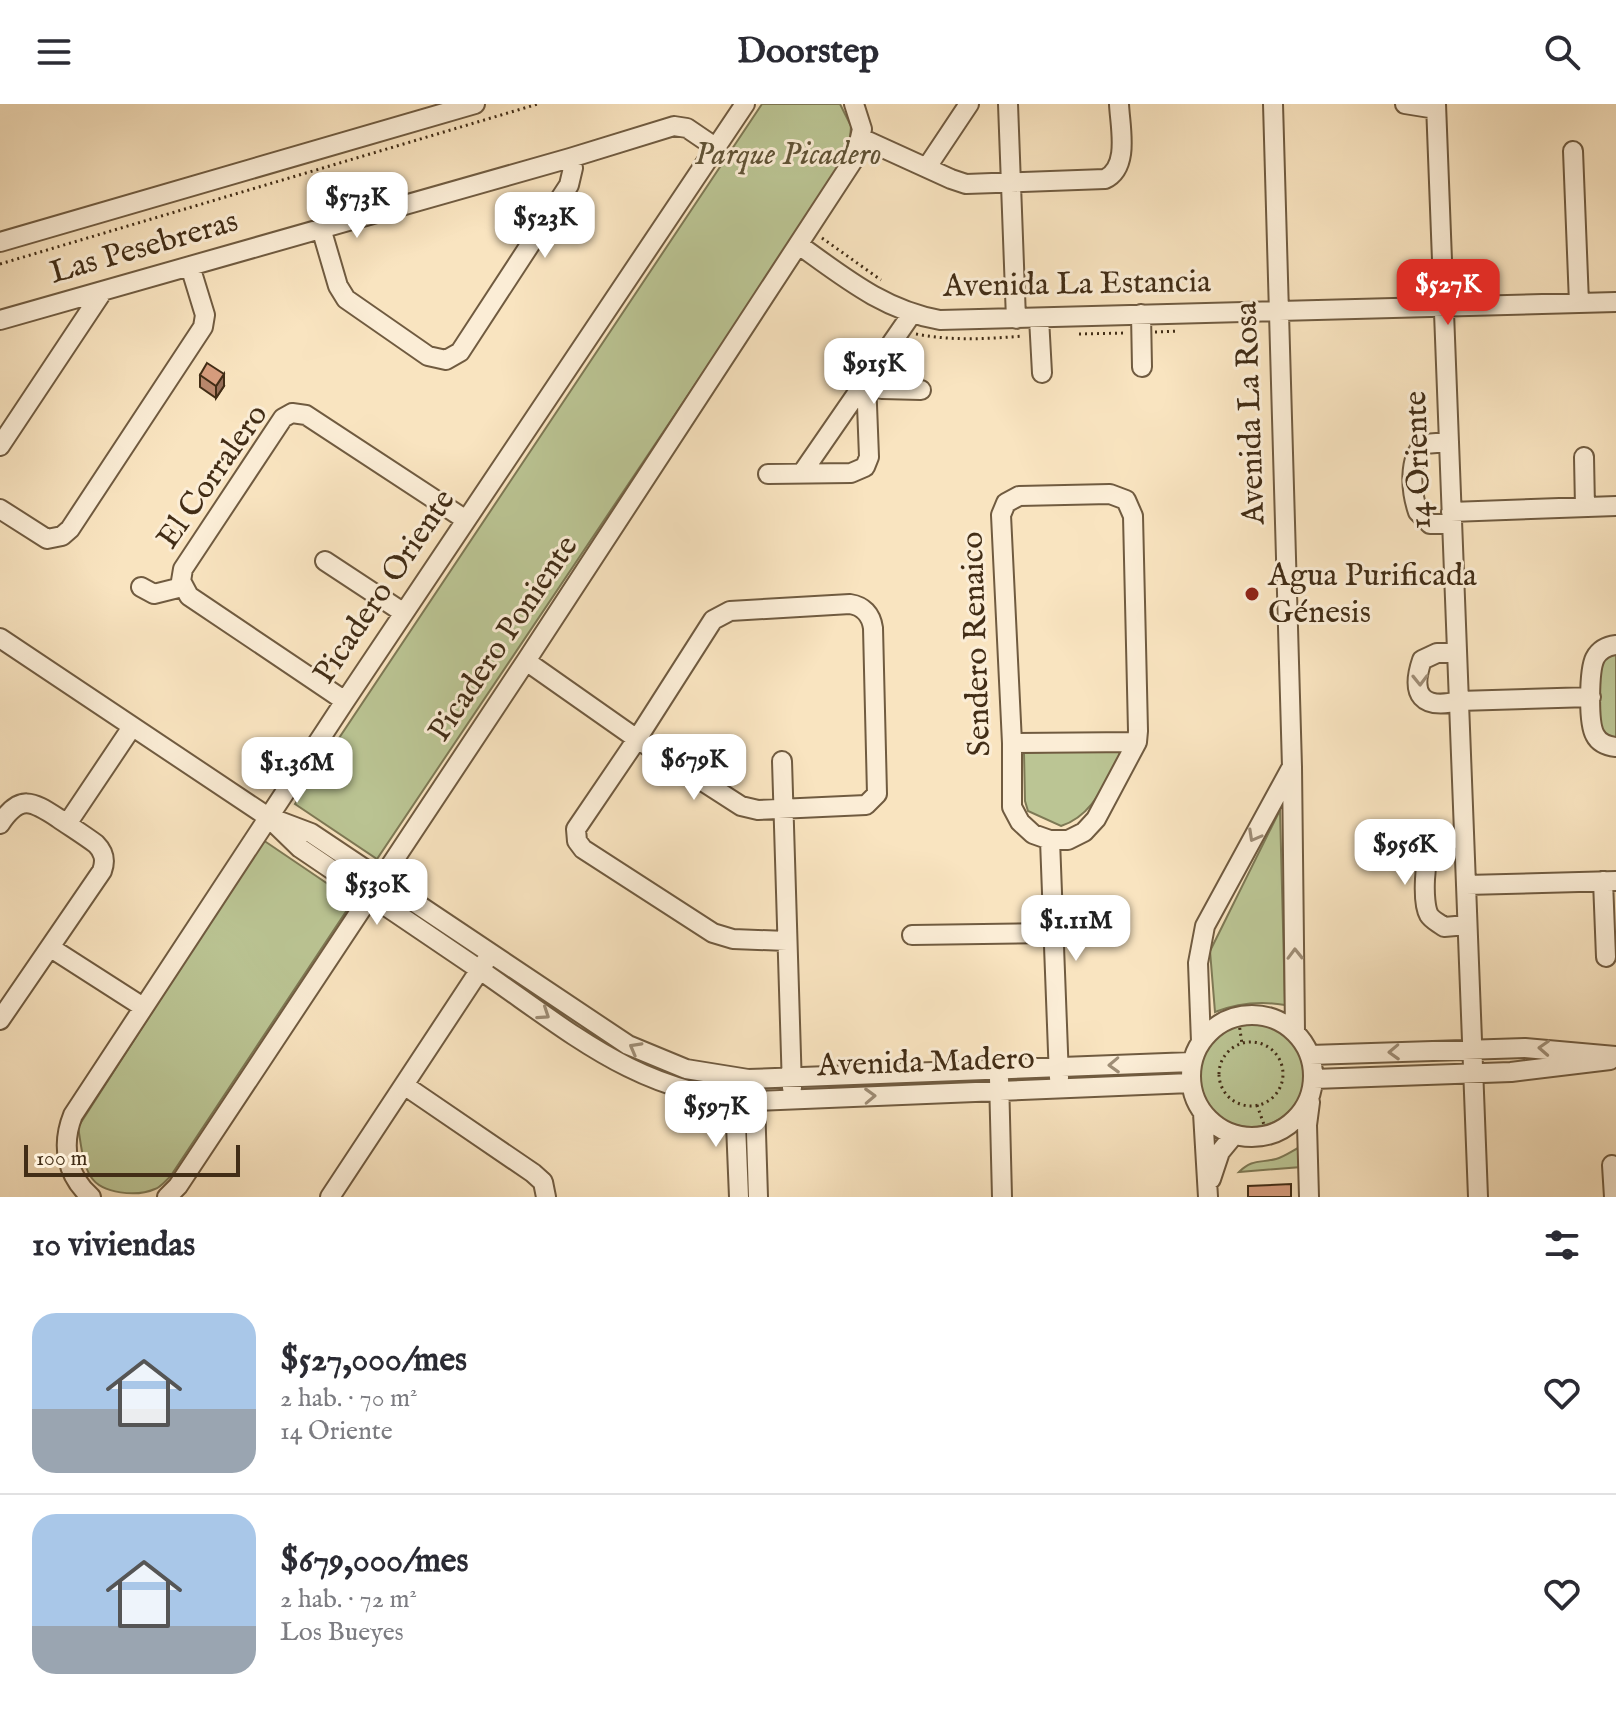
<!DOCTYPE html>
<html lang="es">
<meta charset="utf-8">
<style>
body{margin:0;font-family:"IM FELL English",serif;background:#f2f2f3;color:#2b2b33;height:100vh;display:flex;flex-direction:column;font-size:30px;white-space:nowrap}
*{box-sizing:border-box;margin:0}
p{font-size:26px;color:#7c7c81}
.icon{flex:none;width:44px;height:44px;fill:none;stroke:currentColor;stroke-width:2;stroke-linecap:round;stroke-linejoin:round}
.map{position:relative;height:1093px;overflow:hidden}
.sheet{display:flex;flex-direction:column;background:#fff;flex:1}
.sheet>*{flex:none}
.scale{position:absolute;left:24px;bottom:20px;width:216px;box-sizing:border-box;padding-left:8px;border:4px solid #422d16;border-top:0;font-size:22px;line-height:28px;white-space:nowrap;color:#422d16;-webkit-text-stroke:6px #fbedd6;paint-order:stroke}
.price{position:absolute;translate:-50% -68px;padding:0 18px;border-radius:16px;background:#fff;color:#222;font-size:26px;line-height:52px;filter:drop-shadow(0 2px 4px #0008)}
.price::after{content:'';position:absolute;left:50%;top:48px;width:24px;height:18px;margin-left:-12px;background:inherit;clip-path:polygon(0 0,100% 0,50% 100%)}
.price.selected{background:#d93025;color:#fff}
ul{padding:0;list-style:none}
li{display:flex;align-items:center;gap:24px;height:200px;padding:0 32px}
li+li{border-top:2px solid #e1e1e2}
li span{display:grid;place-items:center;flex:none;width:224px;height:160px;border-radius:24px;color:#555}
li>.icon{margin-inline-start:auto}
span .icon{width:96px;height:96px;fill:#fffc;stroke-width:1}
li b{font-size:34px}
h2{display:flex;justify-content:space-between;align-items:center;height:96px;padding:0 32px;font-size:34px}
header{display:flex;justify-content:space-between;align-items:center;height:104px;padding:0 32px;background:#fff;font-size:36px;font-weight:800}
.map>svg:first-child{display:block}
.green{fill:#bbc594;stroke:#7e7955;stroke-width:2}
.lines{fill:none;stroke-linecap:round;stroke-linejoin:round}
.minor-casing{stroke:#705b40;stroke-width:22}
.path{stroke:#422d16;stroke-width:3;stroke-dasharray:2 4;stroke-linecap:butt}
.minor{stroke:#fbedd6;stroke-width:18}
.wall{fill:#b9876c;stroke:#422d16;stroke-width:2}
.shaded-wall{fill:#966e58;stroke:#422d16;stroke-width:2}
.building{fill:#d79d7e;stroke:#422d16;stroke-width:2}
.oneway{stroke:#9e8d76}
.poi-dot{fill:#8f2418;stroke:#fbedd6;stroke-width:3}
.labels{text-anchor:middle;dominant-baseline:central;stroke-width:6;stroke-linejoin:round;paint-order:stroke}
.park-label{font-size:32px;font-style:italic;fill:#605336;stroke:#fbedd6}
.street-label{font-size:32px;fill:#422d16;stroke:#fbedd6}
.poi-label{font-size:32px;fill:#422d16;stroke:#fbedd6;text-anchor:start}
</style>
<header><svg class="icon" aria-label="menu" viewBox="0 0 24 24"><path d="M4 6h16M4 12h16M4 18h16"/></svg>Doorstep<svg class="icon" aria-label="search" viewBox="0 0 24 24"><circle cx="10" cy="10" r="6"/><path d="M15 15l6 6"/></svg></header>
<div class="map">
<svg width="1616" height="1093" viewBox="0 0 1616 1093">
<rect width="100%" height="100%" fill="#f9e4c0"/>
<filter id="stains"><feTurbulence type="fractalNoise" baseFrequency=".0025" numOctaves="4"/><feColorMatrix values="0 0 0 0 .2 0 0 0 0 .09 0 0 0 0 .02 0 0 0 .5 -.17"/></filter>
<radialGradient id="worn" r=".72"><stop offset=".6" stop-color="#630" stop-opacity="0"/><stop offset="1" stop-color="#630" stop-opacity=".3"/></radialGradient>
<!-- green -->
<path class="green" d="M 762,0 L 840,0 L 851,22 L 849,51 L 377,755 L 295,700 Z
M 1616,548 L 1616,636 L 1605,632 C 1593,611 1596,577 1603,555 Z
M 1119,645 L 1120,651 C 1104,679 1094,711 1061,722 L 1028,707 L 1025,697 L 1024,649 Z
M 1280,706 L 1285,901 C 1261,897 1238,899 1215,908 L 1210,847 Z
M 263,736 L 353,797 L 170,1073 C 165,1077 161,1083 155,1085 C 137,1093 102,1090 91,1073 C 82,1059 81,1039 78,1023 Z
M1197 969a54 54 0 1 1 108 0a54 54 0 1 1-108 0Z
M 1300,1043 L 1301,1063 L 1239,1068 C 1252,1055 1260,1059 1276,1055 C 1284,1053 1292,1047 1300,1043 Z"/>
<g class="lines">
<!-- minor casing -->
<g class="minor-casing">
<path id="minor" d="M 1008,0 L 1016,215
M 1273,0 L 1292,663 L 1295,928
M 1405,0 L 1436,5
M 1436,0 L 1478,1093
M 861,34 L 951,75 L 966,80 L 1105,75 C 1130,63 1120,23 1119,0
M 1573,47 L 1579,199
M 927,63 L 969,0
M 321,124 L 338,182 L 346,195 L 428,252 L 446,256 L 460,248 L 569,81 L 573,64 L 570,54
M 0,138 L 475,0
M 799,141 C 845,174 884,206 940,216 L 1616,198
M 1141,210 L 1142,263
M 1039,214 L 1042,269
M 0,216 L 570,54 L 674,22 L 687,24 L 715,43
M 866,275 L 882,285 L 921,286
M 1449,338 L 1424,340 C 1408,355 1411,388 1418,408 L 1430,420 L 1452,420
M 0,342 L 103,187
M 1584,353 L 1585,403
M 802,369 L 911,211
M 768,370 L 851,369 L 865,363 L 869,353 L 866,275
M 1110,390 L 1126,396 L 1133,412 L 1138,627 L 1137,638 L 1096,715 L 1084,728 L 1068,736 L 1050,736 L 1033,730 L 1020,718 L 1012,703 L 1012,639 L 1001,411 L 1006,399 L 1019,392 Z
M 0,405 L 47,435 L 62,432 L 70,425 L 203,223 L 205,211 L 190,162
M 1451,408 L 1616,402
M 325,457 L 404,509
M 141,483 L 154,490 L 182,483
M 0,534 L 268,713 L 300,744 C 361,786 422,827 483,868 C 573,930 641,991 755,997 L 1191,979
M 1616,541 C 1607,542 1600,545 1595,554 C 1589,566 1588,619 1595,631 C 1599,639 1607,642 1616,643
M 1457,549 L 1437,549 L 1422,556 C 1410,591 1422,606 1459,597 L 1591,593
M 526,557 L 637,635 L 741,702 L 758,706 L 866,701 L 877,690 L 873,524 C 871,510 863,502 850,500 L 730,507 L 713,516 L 644,624 L 631,644 L 576,725 L 577,737 L 583,745 L 713,829 L 733,835 L 787,837
M 345,597 L 189,492 L 181,477 L 183,465 L 283,314 L 292,309 L 306,311 L 466,416
M 1012,639 L 1137,638
M 782,657 L 792,984
M 274,715 L 311,729 L 628,941 L 686,965 L 748,975 L 1192,958
M 0,720 C 20,690 32,697 58,714 C 71,723 84,731 96,740 C 104,748 106,756 102,767 L 0,916
M 67,720 L 132,623
M 1464,734 C 1454,735 1440,734 1433,741 C 1424,751 1422,799 1429,811 C 1432,816 1439,819 1444,823 L 1467,821
M 1050,736 L 1059,974
M 1603,777 L 1606,853
M 1466,781 L 1616,777
M 912,831 L 1054,829
M 51,844 L 143,903
M1191 972a61 61 0 1 1 122 0a61 61 0 1 1-122 0Z
M 1201,938 L 1198,859 L 1205,822 L 1290,666
M 1310,951 L 1525,944 L 1616,952
M 999,974 L 1002,1093
M 1314,975 L 1511,968 L 1610,956
M 404,981 L 533,1069 L 543,1078 L 546,1093
M 752,988 L 755,997 L 758,1093
M 1203,1009 L 1208,1093
M 1612,1061 L 1614,1093
M 1211,1075 L 1220,1048 L 1234,1031
M 91,1093 C 66,1071 61,1041 73,1011 L 345,597 L 745,0
M 167,1093 L 178,1082 L 526,557 L 856,52 L 862,25 L 854,0
M 330,1093 L 485,858
M 739,1093 L 735,996 L 742,986
M 1309,1093 L 1307,1021 L 1310,998"/>
</g>
<!-- path -->
<path class="path" d="M 822,134 L 881,176
M 0,160 L 538,0
M 1155,228 L 1179,227
M 916,230 C 952,237 987,235 1023,232
M 1079,230 L 1127,229
M 1238,912 L 1242,940
M1219 970a32 32 0 1 1 64 0a32 32 0 1 1-64 0Z
M 1257,1001 L 1268,1032"/>
<!-- minor -->
<use href="#minor" class="minor"/>
</g>
<!-- wall -->
<path class="wall" d="M 200,271 L 224,282 L 216,294 L 200,283 Z"/>
<!-- shaded-wall -->
<path class="shaded-wall" d="M 224,270 L 224,282 L 216,294 L 216,282 Z"/>
<!-- building -->
<path class="building" d="M 207,259 L 224,270 L 216,282 L 200,271 Z
M 1291,1080 L 1291,1093 L 1248,1093 L 1248,1082 Z"/>
<!-- one-way arrows -->
<defs><path id="oneway-chevron" d="M-2-3.5L2.5 0L-2 3.5" fill="none" stroke-width="1.6" stroke-linecap="round" stroke-linejoin="round" transform="scale(2)"/></defs>
<g class="oneway">
<use href="#oneway-chevron" transform="translate(1420 576) rotate(89)"/>
<use href="#oneway-chevron" transform="translate(1254 732) rotate(119)"/>
<use href="#oneway-chevron" transform="translate(1295 850) rotate(-91)"/>
<use href="#oneway-chevron" transform="translate(544 910) rotate(34)"/>
<use href="#oneway-chevron" transform="translate(635 944) rotate(-151)"/>
<use href="#oneway-chevron" transform="translate(1544 944) rotate(-177)"/>
<use href="#oneway-chevron" transform="translate(1394 948) rotate(178)"/>
<use href="#oneway-chevron" transform="translate(1114 961) rotate(178)"/>
<use href="#oneway-chevron" transform="translate(870 992) rotate(-2)"/>
</g>
<!-- markers -->
<circle class="poi-dot" cx="1252" cy="490" r="8"/>
<g class="labels">
<!-- park labels -->
<g class="park-label">
<text x="788" y="51">Parque Picadero</text>
</g>
<!-- street labels -->
<g class="street-label">
<text transform="translate(144 144) rotate(-16)">Las Pesebreras</text>
<text transform="translate(1077 181) rotate(-1)">Avenida La Estancia</text>
<text transform="translate(1251 309) rotate(-92)">Avenida La Rosa</text>
<text transform="translate(1419 356) rotate(-92)">14 Oriente</text>
<text transform="translate(213 373) rotate(-55)">El Corralero</text>
<text transform="translate(385 483) rotate(-56)">Picadero Oriente</text>
<text transform="translate(504 535) rotate(-56)">Picadero Poniente</text>
<text transform="translate(977 540) rotate(-92)">Sendero Renaico</text>
<text transform="translate(926 959) rotate(-2)">Avenida Madero</text>
</g>
<!-- poi labels -->
<g class="poi-label">
<text x="1268" y="472">Agua Purificada<tspan x="1268" dy="37">Génesis</tspan></text>
</g>
</g>
<rect width="100%" height="100%" filter="url(#stains)"/>
<rect width="100%" height="100%" fill="url(#worn)"/>
</svg>
<div class="scale">100 m</div>
<b class="price" style="left:357px;top:136px">$573K</b>
<b class="price" style="left:545px;top:156px">$523K</b>
<b class="price selected" style="left:1448px;top:223px">$527K</b>
<b class="price" style="left:874px;top:302px">$915K</b>
<b class="price" style="left:694px;top:698px">$679K</b>
<b class="price" style="left:297px;top:701px">$1.36M</b>
<b class="price" style="left:1405px;top:783px">$956K</b>
<b class="price" style="left:377px;top:823px">$530K</b>
<b class="price" style="left:1076px;top:859px">$1.11M</b>
<b class="price" style="left:716px;top:1045px">$597K</b>
</div>
<section class="sheet">
<h2>10 viviendas<svg class="icon" aria-label="filters" viewBox="0 0 24 24"><path d="M4 7h16M4 17h16"/><circle cx="9" cy="7" r="2"/><circle cx="15" cy="17" r="2"/></svg></h2>
<ul>
<li><span style="background:linear-gradient(#a9c7e8 60%,#9aa5b1 0)"><svg class="icon" aria-label="home" viewBox="0 0 24 24"><path d="M3 11l9-7 9 7M6 9v11h12V9"/></svg></span><div><b>$527,000/mes</b><p>2 hab. · 70 m²</p><p>14 Oriente</p></div><svg class="icon" aria-label="heart" viewBox="0 0 24 24"><path d="M12 20l-8-8c-3-5 5-10 8-4 3-6 11-1 8 4z"/></svg></li>
<li><span style="background:linear-gradient(#a9c7e8 70%,#9aa5b1 0)"><svg class="icon" aria-label="home" viewBox="0 0 24 24"><path d="M3 11l9-7 9 7M6 9v11h12V9"/></svg></span><div><b>$679,000/mes</b><p>2 hab. · 72 m²</p><p>Los Bueyes</p></div><svg class="icon" aria-label="heart" viewBox="0 0 24 24"><path d="M12 20l-8-8c-3-5 5-10 8-4 3-6 11-1 8 4z"/></svg></li>
</ul>
</section>
